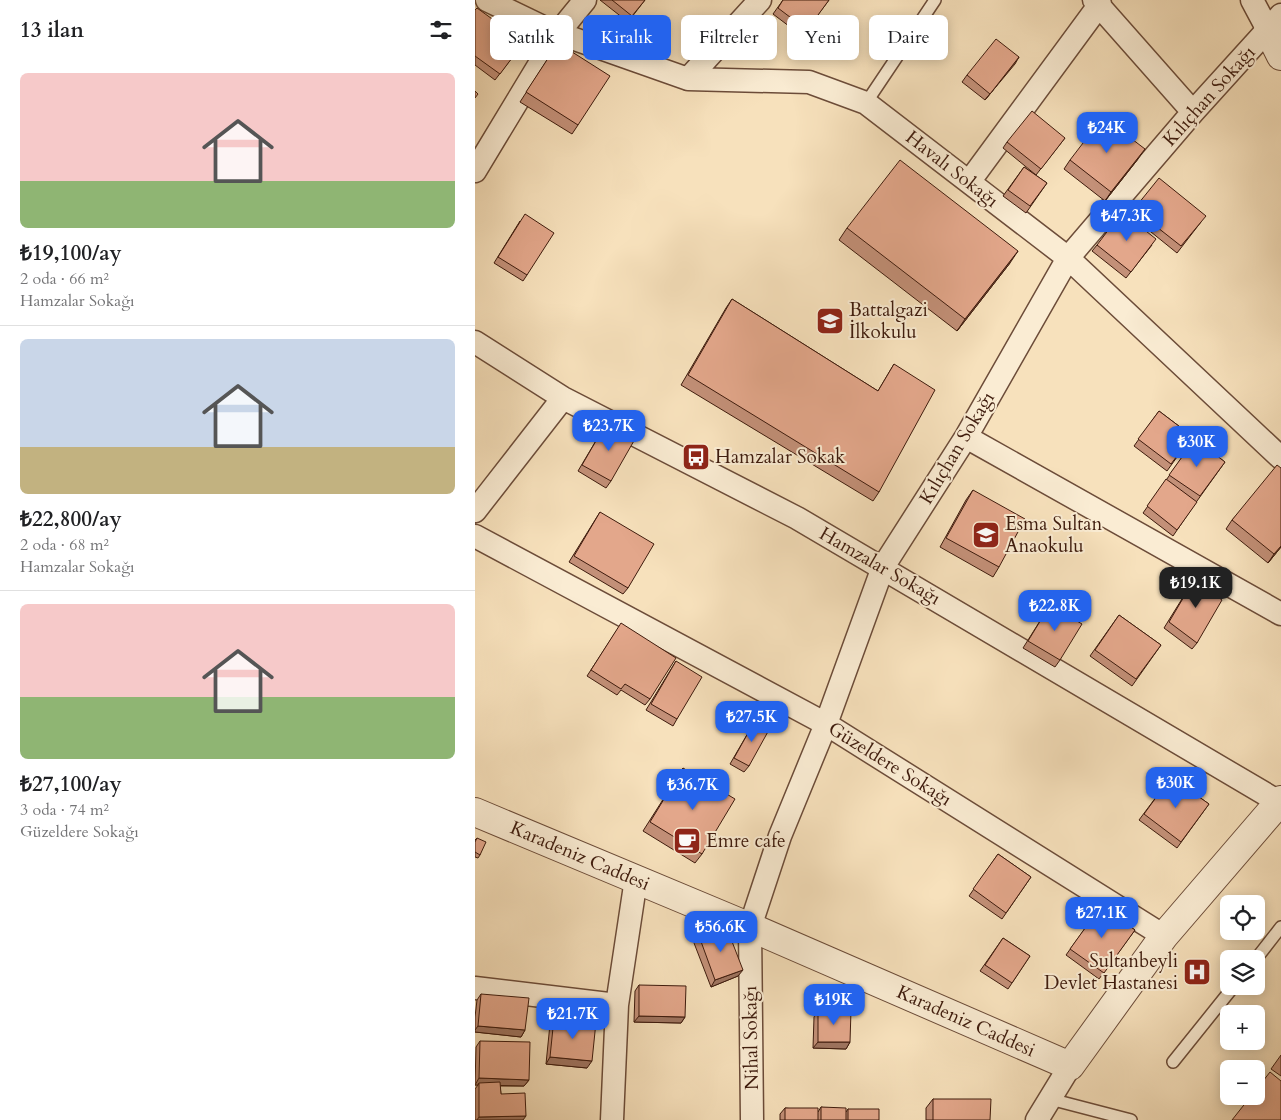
<!DOCTYPE html>
<html lang="tr">
<meta charset="utf-8">
<style>
body{margin:0;font-family:Cardo,serif;background:#f2f2f2;color:#202124;height:100vh;display:flex;flex-direction:column;font-size:19px;white-space:nowrap}
*{box-sizing:border-box;margin:0}
p{font-size:16px;color:#757577}
.icon{flex:none;width:28px;height:28px;fill:none;stroke:currentColor;stroke-width:2;stroke-linecap:round;stroke-linejoin:round}
.map{position:relative;flex:1;overflow:hidden}
.details{display:flex;flex-direction:column;background:#fff;width:475px}
.details>*{flex:none}
.hud{position:absolute;left:15px;top:15px;width:475px;height:45px;display:flex;gap:10px}
.buttons{position:absolute;left:745px;top:895px;display:grid;gap:10px}
.buttons a{display:grid;place-items:center;width:45px;height:45px;border-radius:8px;background:#fff;box-shadow:0 2px 12px #0003;font-size:25px}
.price{position:absolute;translate:-50% -42px;padding:0 11px;border-radius:10px;background:#2563eb;color:#fff;font-size:16px;line-height:32px;filter:drop-shadow(0 1px 2px #0008)}
.price::after{content:'';position:absolute;left:50%;top:30px;width:15px;height:11px;margin-left:-8px;background:inherit;clip-path:polygon(0 0,100% 0,50% 100%)}
.price.on{background:#222;color:#fff}
ul{padding:0;list-style:none}
li{display:grid;align-content:center;gap:10px;height:265px;padding:0 20px}
li+li{border-top:1px solid #e0e0e0}
li span{display:grid;place-items:center;height:155px;border-radius:8px;color:#555}
li>.icon{margin-inline-start:auto}
span .icon{width:90px;height:90px;fill:#fffc;stroke-width:1}
li b{font-size:21px}
h2{display:flex;justify-content:space-between;align-items:center;height:60px;padding:0 20px;font-size:21px}
.tag{padding:0 18px;border-radius:8px;background:#fff;box-shadow:0 2px 12px #0003;font-size:18px;line-height:45px}
.tag.on{background:#2563eb;color:#fff}
main{display:flex;flex:1;min-height:0}
.map>svg:first-child{display:block}
.lines{fill:none;stroke-linecap:round;stroke-linejoin:round}
.service-casing{stroke:#6c4c39;stroke-width:14}
.minor-casing{stroke:#6c4c39;stroke-width:25}
.tertiary-casing{stroke:#6c4c39;stroke-width:30}
.service{stroke:#faecd3;stroke-width:11}
.minor{stroke:#faecd3;stroke-width:22}
.tertiary{stroke:#faecd3;stroke-width:28}
.wall{fill:#c39078;stroke:#3e1b0d}
.shaded-wall{fill:#9f7561;stroke:#3e1b0d}
.building{fill:#e3a78b;stroke:#3e1b0d}
.labels{text-anchor:middle;dominant-baseline:central;stroke-width:4;stroke-linejoin:round;paint-order:stroke}
.street-label{font-size:19px;fill:#3e1b0d;stroke:#faecd3}
.poi-label{font-size:19px;fill:#3e1b0d;stroke:#faecd3;text-anchor:start}
</style>
<main>
<section class="details">
<h2>13 ilan<svg class="icon" aria-label="filters" viewBox="0 0 24 24"><path d="M4 7h16M4 17h16"/><circle cx="9" cy="7" r="2"/><circle cx="15" cy="17" r="2"/></svg></h2>
<ul>
<li><span style="background:linear-gradient(#f6c9c9 70%,#8fb573 0)"><svg class="icon" aria-label="home" viewBox="0 0 24 24"><path d="M3 11l9-7 9 7M6 9v11h12V9"/></svg></span><div><b>₺19,100/ay</b><p>2 oda · 66 m²</p><p>Hamzalar Sokağı</p></div></li>
<li><span style="background:linear-gradient(#c9d6e8 70%,#c2b280 0)"><svg class="icon" aria-label="home" viewBox="0 0 24 24"><path d="M3 11l9-7 9 7M6 9v11h12V9"/></svg></span><div><b>₺22,800/ay</b><p>2 oda · 68 m²</p><p>Hamzalar Sokağı</p></div></li>
<li><span style="background:linear-gradient(#f6c9c9 60%,#8fb573 0)"><svg class="icon" aria-label="home" viewBox="0 0 24 24"><path d="M3 11l9-7 9 7M6 9v11h12V9"/></svg></span><div><b>₺27,100/ay</b><p>3 oda · 74 m²</p><p>Güzeldere Sokağı</p></div></li>
</ul>
</section>
<div class="map">
<svg width="806" height="1120" viewBox="0 0 806 1120">
<rect width="100%" height="100%" fill="#f7e1bc"/>
<filter id="stains"><feTurbulence type="fractalNoise" baseFrequency=".004" numOctaves="4"/><feColorMatrix values="0 0 0 0 .2 0 0 0 0 .09 0 0 0 0 .02 0 0 0 .5 -.17"/></filter>
<radialGradient id="worn" r=".72"><stop offset=".6" stop-color="#630" stop-opacity="0"/><stop offset="1" stop-color="#630" stop-opacity=".3"/></radialGradient>
<g class="lines">
<!-- service casing -->
<g class="service-casing">
<path id="service" d="M 391,103 L 460,0
M 781,959 L 806,927
M 698,1062 L 759,986
M 575,1099 L 656,1120"/>
</g>
<!-- minor casing -->
<g class="minor-casing">
<path id="minor" d="M 12,0 L 74,30 L 213,79 L 334,82 L 391,103 L 593,258 L 806,458
M 619,0 L 718,112
M 777,0 L 793,30
M 213,79 L 285,0
M 0,171 L 84,32 L 110,0
M 494,182 L 625,4
M 0,342 L 88,398 L 322,518 L 804,802
M 491,437 L 806,614
M 0,511 L 88,398
M 0,536 L 351,724 L 689,936
M 0,988 L 142,1005
M 137,1120 L 142,1005 L 161,879
M 277,1120 L 275,927 L 305,836 L 351,724 L 408,567 L 491,437 L 593,258 L 718,112 L 806,15
M 562,1120 L 595,1066"/>
</g>
<!-- tertiary casing -->
<g class="tertiary-casing">
<path id="tertiary" d="M 793,30 L 806,56
M 0,812 L 275,927 L 595,1066 L 689,936 L 806,800"/>
</g>
<!-- service -->
<use href="#service" class="service"/>
<!-- minor -->
<use href="#minor" class="minor"/>
<!-- tertiary -->
<use href="#tertiary" class="tertiary"/>
</g>
<!-- wall -->
<path class="wall" d="M 125,0 L 170,0 L 153,22 Z
M 308,0 L 354,0 L 327,36 L 298,14 Z
M 0,10 L 49,42 L 20,80 L 0,65 Z
M 83,43 L 103,125 L 97,134 L 45,102 Z
M 544,57 L 510,100 L 487,82 L 492,75 Z
M 590,138 L 561,175 L 528,148 L 532,142 Z
M 663,159 L 630,201 L 589,169 L 595,160 Z
M 549,167 L 572,183 L 551,213 L 528,196 Z
M 659,209 L 726,222 L 702,253 L 655,215 Z
M 45,221 L 52,275 L 48,281 L 19,263 Z
M 372,228 L 535,263 L 482,331 L 364,240 Z
M 622,245 L 677,245 L 651,278 L 617,251 Z
M 257,299 L 403,391 L 419,364 L 404,492 L 398,501 L 206,385 L 251,308 Z
M 684,411 L 717,436 L 692,471 L 659,446 Z
M 132,422 L 136,481 L 131,488 L 103,471 Z
M 720,439 L 750,462 L 722,501 L 698,536 L 668,513 Z
M 806,468 L 806,547 L 793,563 L 751,529 L 757,520 Z
M 498,490 L 524,567 L 518,577 L 465,547 L 491,500 Z
M 125,512 L 153,588 L 148,594 L 94,562 Z
M 723,573 L 732,588 L 722,643 L 717,649 L 689,628 Z
M 575,605 L 585,660 L 580,667 L 548,648 Z
M 644,615 L 686,645 L 657,686 L 615,656 Z
M 142,630 L 175,699 L 170,705 L 146,690 L 142,695 L 112,676 Z
M 201,661 L 202,719 L 198,726 L 171,710 Z
M 281,719 L 274,766 L 269,772 L 255,764 L 277,726 Z
M 208,768 L 227,854 L 220,863 L 168,831 Z
M 696,777 L 734,804 L 702,848 L 664,820 Z
M 2,838 L 5,855 L 3,858 L 0,857 L 0,840 Z
M 523,854 L 556,877 L 527,919 L 494,896 Z
M 626,906 L 660,930 L 624,979 L 591,955 Z
M 224,936 L 263,976 L 236,987 L 219,943 Z
M 528,938 L 555,956 L 533,989 L 505,971 Z
M 164,985 L 210,1017 L 206,1023 L 159,1022 L 160,991 Z
M 6,994 L 50,1030 L 46,1037 L 0,1032 L 0,1017 L 2,1000 Z
M 343,1010 L 375,1042 L 371,1049 L 338,1048 L 339,1017 Z
M 79,1018 L 112,1068 L 71,1064 L 75,1024 Z
M 5,1041 L 54,1080 L 49,1086 L 25,1086 L 26,1094 L 48,1120 L 0,1120 L 0,1089 L 3,1085 L 0,1085 L 1,1047 Z
M 806,1055 L 806,1076 L 796,1069 Z
M 458,1099 L 515,1120 L 451,1120 L 451,1108 Z
M 346,1107 L 371,1112 L 373,1109 L 404,1120 L 305,1120 L 305,1114 L 310,1108 L 343,1112 Z"/>
<!-- shaded-wall -->
<path class="shaded-wall" d="M 544,57 L 540,64 L 510,100 L 515,94 Z
M 670,149 L 663,159 L 630,201 L 636,192 Z
M 543,251 L 535,263 L 482,331 L 490,319 Z
M 806,546 L 806,547 L 793,563 L 799,554 Z
M 268,970 L 263,976 L 236,987 L 240,980 Z
M 164,1016 L 210,1017 L 206,1023 L 159,1022 Z
M 3,1026 L 50,1030 L 46,1037 L 0,1032 L 0,1030 Z
M 343,1042 L 375,1042 L 371,1049 L 338,1048 Z
M 75,1057 L 117,1061 L 112,1068 L 71,1064 Z
M 4,1078 L 54,1080 L 49,1086 L 4,1085 L 4,1083 L 3,1085 L 0,1085 Z
M 51,1116 L 48,1120 L 2,1120 L 4,1117 Z"/>
<!-- building -->
<path class="building" d="M 137,0 L 170,0 L 157,16 Z
M 308,0 L 354,0 L 332,30 L 303,8 Z
M 2,8 L 49,42 L 25,74 L 0,56 L 0,10 Z
M 521,39 L 544,57 L 515,94 L 492,75 Z
M 83,43 L 135,76 L 103,125 L 51,92 Z
M 0,91 L 3,94 L 0,98 Z
M 557,111 L 590,138 L 566,169 L 532,142 Z
M 628,117 L 670,149 L 636,192 L 595,160 Z
M 425,160 L 543,251 L 490,319 L 372,228 Z
M 549,167 L 572,183 L 555,206 L 533,190 Z
M 684,178 L 731,216 L 706,246 L 659,209 Z
M 647,212 L 681,239 L 656,272 L 622,245 Z
M 50,214 L 79,233 L 52,275 L 23,257 Z
M 257,299 L 403,391 L 419,364 L 460,390 L 404,492 L 213,375 Z
M 684,411 L 717,436 L 696,464 L 663,439 Z
M 132,422 L 160,439 L 136,481 L 107,465 Z
M 720,439 L 750,462 L 725,496 L 694,475 Z
M 802,465 L 806,468 L 806,546 L 799,554 L 757,520 Z
M 691,479 L 722,502 L 702,530 L 672,506 Z
M 498,490 L 550,519 L 524,567 L 471,538 Z
M 125,512 L 179,544 L 153,588 L 99,556 Z
M 723,573 L 737,581 L 731,588 L 747,600 L 722,643 L 694,622 Z
M 575,605 L 607,624 L 585,660 L 553,641 Z
M 644,615 L 686,645 L 661,679 L 620,650 Z
M 146,623 L 201,658 L 175,699 L 150,684 L 146,689 L 116,670 Z
M 201,661 L 227,677 L 202,719 L 176,704 Z
M 281,719 L 295,728 L 274,766 L 259,758 Z
M 208,768 L 260,799 L 227,854 L 175,822 Z
M 696,777 L 734,804 L 706,842 L 669,814 Z
M 2,838 L 11,842 L 5,855 L 0,852 L 0,842 Z
M 523,854 L 556,877 L 531,913 L 498,889 Z
M 626,906 L 660,930 L 629,973 L 595,949 Z
M 251,926 L 268,970 L 240,980 L 224,936 Z
M 528,938 L 555,956 L 537,983 L 510,965 Z
M 164,985 L 211,986 L 210,1017 L 164,1016 Z
M 6,994 L 54,998 L 50,1030 L 3,1026 Z
M 343,1010 L 376,1010 L 375,1042 L 343,1042 Z
M 79,1018 L 121,1022 L 117,1061 L 75,1057 Z
M 5,1041 L 55,1042 L 54,1080 L 4,1078 Z
M 795,1072 L 806,1081 L 806,1120 L 757,1120 L 776,1096 L 781,1096 L 781,1090 Z
M 25,1082 L 26,1094 L 50,1093 L 51,1116 L 4,1117 L 4,1083 Z
M 458,1099 L 516,1099 L 515,1120 L 458,1120 Z
M 346,1107 L 371,1108 L 371,1120 L 346,1120 Z
M 310,1108 L 343,1108 L 343,1120 L 310,1120 Z
M 373,1109 L 404,1109 L 404,1120 L 373,1120 Z"/>
<!-- icons -->
<defs>
<g id="school-square" transform="scale(1.4375)"><rect x="-9" y="-9" width="18" height="18" rx="4" fill="#8f2418" stroke="#faecd3"/><path d="M0-5L7-2L0 1L-7-2ZM-4 1L0 2.5L4 1V4Q0 6-4 4Z" fill="#fff"/></g>
<g id="bus-square" transform="scale(1.4375)"><rect x="-9" y="-9" width="18" height="18" rx="4" fill="#8f2418" stroke="#faecd3"/><path d="M-5-6H5V4H4V6H2V4H-2V6H-4V4H-5ZM-3.5-4V0h7V-4ZM-3.5 1.2v1.5H-2V1.2ZM2 1.2v1.5H3.5V1.2Z" fill="#fff"/></g>
<g id="cafe-square" transform="scale(1.4375)"><rect x="-9" y="-9" width="18" height="18" rx="4" fill="#8f2418" stroke="#faecd3"/><path d="M-5.5-4.5H6V0H3Q3 3.5 0 3.5H-2.5Q-5.5 3.5-5.5 0ZM3-3.2v2h1.7v-2ZM-6 4.5H4V6H-6Z" fill="#fff"/></g>
<g id="hospital-square" transform="scale(1.4375)"><rect x="-9" y="-9" width="18" height="18" rx="4" fill="#8f2418" stroke="#faecd3"/><path d="M-5-5h3v3.5h4V-5h3V5h-3V1.5h-4V5h-3Z" fill="#fff"/></g>
</defs>
<g fill-rule="evenodd">
<use href="#school-square" x="355" y="321"/>
<use href="#bus-square" x="221" y="457"/>
<use href="#school-square" x="511" y="535"/>
<use href="#cafe-square" x="212" y="841"/>
<use href="#hospital-square" x="722" y="972"/>
</g>
<g class="labels">
<!-- street labels -->
<g class="street-label">
<text transform="translate(734 96) rotate(-48)">Kılıçhan Sokağı</text>
<text transform="translate(477 169) rotate(38)">Havalı Sokağı</text>
<text transform="translate(482 448) rotate(-59)">Kılıçhan Sokağı</text>
<text transform="translate(405 566) rotate(30)">Hamzalar Sokağı</text>
<text transform="translate(415 764) rotate(32)">Güzeldere Sokağı</text>
<text transform="translate(105 856) rotate(23)">Karadeniz Caddesi</text>
<text transform="translate(491 1021) rotate(24)">Karadeniz Caddesi</text>
<text transform="translate(276 1038) rotate(-91)">Nihal Sokağı</text>
</g>
<!-- poi labels -->
<g class="poi-label">
<text x="374" y="310">Battalgazi<tspan x="374" dy="22">İlkokulu</tspan></text>
<text x="240" y="457">Hamzalar Sokak</text>
<text x="530" y="524">Esma Sultan<tspan x="530" dy="22">Anaokulu</tspan></text>
<text x="231" y="841">Emre cafe</text>
<text x="703" y="961" text-anchor="end">Sultanbeyli<tspan x="703" dy="22">Devlet Hastanesi</tspan></text>
</g>
</g>
<rect width="100%" height="100%" filter="url(#stains)"/>
<rect width="100%" height="100%" fill="url(#worn)"/>
</svg>
<div class="buttons">
<a><svg class="icon" aria-label="locate" viewBox="0 0 24 24"><circle cx="12" cy="12" r="6"/><path d="M12 2v4M12 18v4M2 12h4M18 12h4"/></svg></a>
<a><svg class="icon" aria-label="layers" viewBox="0 0 24 24"><path d="M12 4l9 5-9 5-9-5zM3 14l9 5 9-5"/></svg></a>
<a>+</a>
<a>−</a>
</div>
<b class="price" style="left:632px;top:154px">₺24K</b>
<b class="price" style="left:652px;top:242px">₺47.3K</b>
<b class="price" style="left:134px;top:452px">₺23.7K</b>
<b class="price" style="left:722px;top:468px">₺30K</b>
<b class="price on" style="left:721px;top:609px">₺19.1K</b>
<b class="price" style="left:580px;top:632px">₺22.8K</b>
<b class="price" style="left:277px;top:743px">₺27.5K</b>
<b class="price" style="left:701px;top:809px">₺30K</b>
<b class="price" style="left:218px;top:811px">₺36.7K</b>
<b class="price" style="left:627px;top:939px">₺27.1K</b>
<b class="price" style="left:246px;top:953px">₺56.6K</b>
<b class="price" style="left:359px;top:1026px">₺19K</b>
<b class="price" style="left:98px;top:1040px">₺21.7K</b>
<div class="hud">
<a class="tag">Satılık</a>
<a class="tag on">Kiralık</a>
<a class="tag">Filtreler</a>
<a class="tag">Yeni</a>
<a class="tag">Daire</a>
</div>
</div>
</main>
